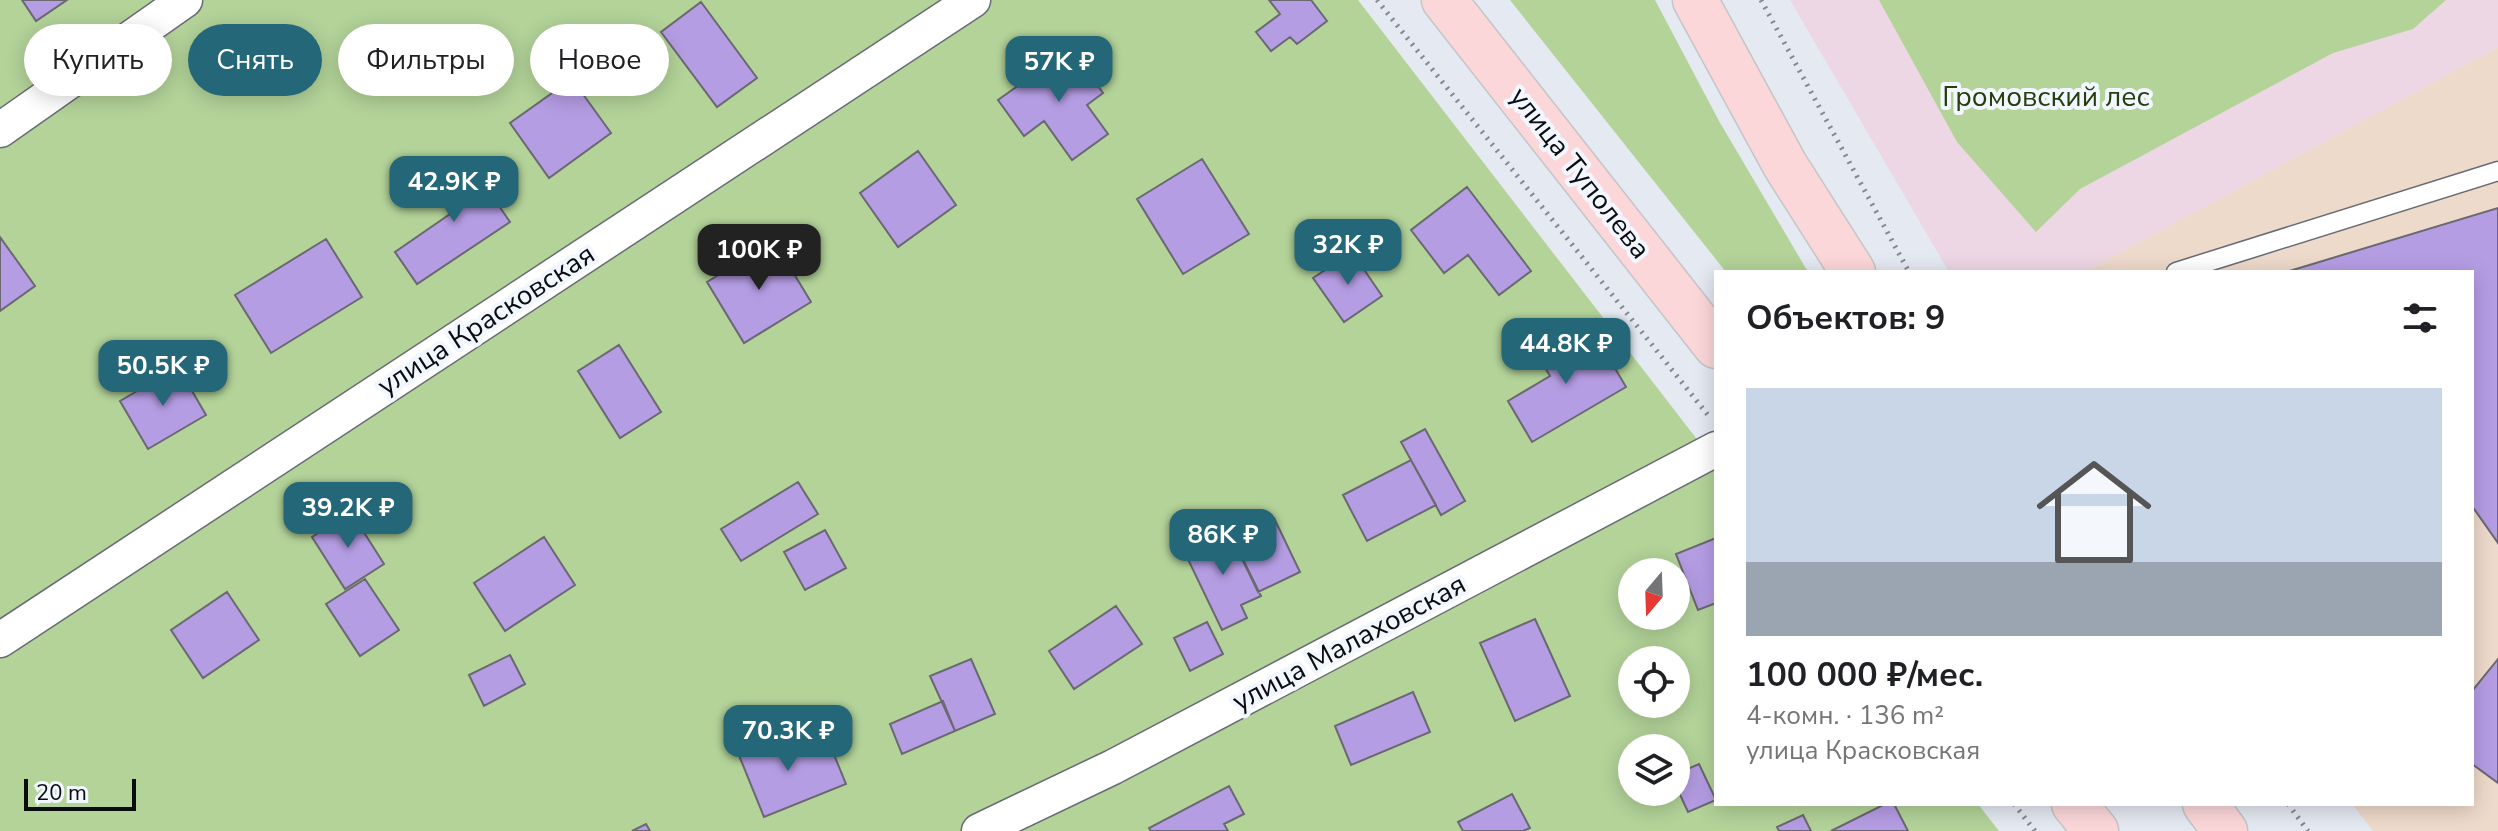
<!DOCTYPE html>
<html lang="ru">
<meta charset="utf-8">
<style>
body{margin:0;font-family:"Nunito Sans",sans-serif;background:#f6f6f6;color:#202124;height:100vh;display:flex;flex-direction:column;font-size:30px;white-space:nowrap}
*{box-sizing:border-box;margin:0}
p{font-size:26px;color:#757577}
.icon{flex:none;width:44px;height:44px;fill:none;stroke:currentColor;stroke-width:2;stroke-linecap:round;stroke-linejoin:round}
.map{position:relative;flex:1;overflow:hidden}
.sheet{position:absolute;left:1714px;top:270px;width:760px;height:536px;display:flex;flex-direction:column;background:#fff;border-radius:0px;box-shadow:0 4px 20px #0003}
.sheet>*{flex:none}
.hud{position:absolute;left:24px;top:24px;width:760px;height:72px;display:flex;gap:16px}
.needle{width:52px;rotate:199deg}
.controls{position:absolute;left:1618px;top:558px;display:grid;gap:16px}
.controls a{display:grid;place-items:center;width:72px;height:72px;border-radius:50%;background:#fff;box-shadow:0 4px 20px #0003;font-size:40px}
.scale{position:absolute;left:24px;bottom:20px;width:112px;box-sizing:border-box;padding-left:8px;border:4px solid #0a0c0f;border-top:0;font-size:22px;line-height:28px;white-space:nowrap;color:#0a0c0f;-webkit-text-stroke:6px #f2f6fe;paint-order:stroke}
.price{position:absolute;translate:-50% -68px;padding:0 18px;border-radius:16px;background:#246779;color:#fff;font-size:26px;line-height:52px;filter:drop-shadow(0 2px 4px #0008)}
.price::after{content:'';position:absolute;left:50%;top:48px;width:24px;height:18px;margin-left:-12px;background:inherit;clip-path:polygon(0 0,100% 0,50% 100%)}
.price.selected{background:#222;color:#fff}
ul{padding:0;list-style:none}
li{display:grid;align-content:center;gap:16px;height:424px;padding:0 32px}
li span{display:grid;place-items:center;height:248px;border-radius:0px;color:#555}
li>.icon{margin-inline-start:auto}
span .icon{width:144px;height:144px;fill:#fffc;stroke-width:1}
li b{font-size:34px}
h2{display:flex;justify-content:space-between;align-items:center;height:96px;padding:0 32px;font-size:34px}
.tag{padding:0 28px;border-radius:36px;background:#fff;box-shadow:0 4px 20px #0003;font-size:28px;line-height:72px}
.tag.selected{background:#246779;color:#fff}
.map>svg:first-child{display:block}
.commercial{fill:#eedacb}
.industrial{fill:#edd7e5}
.green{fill:#b3d399;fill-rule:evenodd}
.building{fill:#b59de4;stroke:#6a6870;stroke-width:2}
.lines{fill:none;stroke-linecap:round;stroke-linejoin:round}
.service-casing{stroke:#676b73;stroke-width:21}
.minor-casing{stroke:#676b73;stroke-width:37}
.primary-casing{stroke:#c4c5c5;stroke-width:47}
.path{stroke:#85898f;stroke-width:5;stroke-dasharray:2 6;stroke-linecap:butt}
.service{stroke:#fff;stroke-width:18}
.minor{stroke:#fff;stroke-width:34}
.primary{stroke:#fcd7da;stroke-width:44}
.labels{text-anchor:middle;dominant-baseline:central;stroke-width:8;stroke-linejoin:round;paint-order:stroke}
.park-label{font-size:28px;fill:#273f0c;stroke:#f2f6fe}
.street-label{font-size:28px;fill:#0a0c0f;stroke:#f2f6fe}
</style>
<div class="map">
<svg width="2498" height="831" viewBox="0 0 2498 831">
<rect width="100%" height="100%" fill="#e4e9f2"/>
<!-- commercial -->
<path class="commercial" d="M 2498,47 L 2498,831 L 2373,831 L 2352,804 L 2472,804 L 2472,272 L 2084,272 Z"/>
<!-- industrial -->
<path class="industrial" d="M 1790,0 L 2498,0 L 2498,47 L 2084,272 L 1949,272 Z"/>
<!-- green -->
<path class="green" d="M 0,0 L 1358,0 L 1716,464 L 1716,804 L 1978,804 L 1999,831 L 0,831 ZM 1632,572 L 1676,572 L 1676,616 L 1632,616 ZM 1632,660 L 1676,660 L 1676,704 L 1632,704 ZM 1632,748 L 1676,748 L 1676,792 L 1632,792 Z
M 1510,0 L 1655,0 L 1719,121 L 1808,272 L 1726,272 Z
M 1879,0 L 2446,0 L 2413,29 L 2333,53 L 2080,189 L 2036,232 L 1957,142 Z"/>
<!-- building -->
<path class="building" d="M 22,0 L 67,0 L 36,21 Z
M 1269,0 L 1311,0 L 1327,21 L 1297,44 L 1290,37 L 1271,51 L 1256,32 L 1280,14 Z
M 701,2 L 757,78 L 717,107 L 661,32 Z
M 1071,48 L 1103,93 L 1087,105 L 1108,134 L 1072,160 L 1044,121 L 1024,136 L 998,100 Z
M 572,79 L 611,133 L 549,178 L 510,123 Z
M 918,151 L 956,205 L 898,247 L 860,193 Z
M 1202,159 L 1249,234 L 1183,274 L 1137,199 Z
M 469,162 L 510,222 L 417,284 L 395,252 L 450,214 L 432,187 Z
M 1467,187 L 1531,271 L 1499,295 L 1468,255 L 1444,273 L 1411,230 Z
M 2498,208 L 2498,543 L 2472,506 L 2472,272 L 2286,272 Z
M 0,237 L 35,286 L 0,311 Z
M 326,239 L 362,297 L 271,353 L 235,295 Z
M 774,241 L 811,302 L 744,343 L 707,282 Z
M 1352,252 L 1382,296 L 1344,322 L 1313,278 Z
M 1577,329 L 1594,360 L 1606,353 L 1626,387 L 1532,442 L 1508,401 L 1550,376 L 1536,353 Z
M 619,345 L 661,412 L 620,438 L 578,371 Z
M 178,367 L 206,415 L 148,449 L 120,401 Z
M 1425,429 L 1465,501 L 1441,515 L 1401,442 Z
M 1411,460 L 1436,505 L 1367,541 L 1343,495 Z
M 798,482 L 818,514 L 741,561 L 721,529 Z
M 351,512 L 384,564 L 345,589 L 312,537 Z
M 1274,518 L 1300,572 L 1258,592 L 1232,538 Z
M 1227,527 L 1261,596 L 1241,605 L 1247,618 L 1222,630 L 1183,549 Z
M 825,530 L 846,568 L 805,590 L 784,552 Z
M 544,537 L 575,585 L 505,631 L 474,583 Z
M 1716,538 L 1716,603 L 1698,610 L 1676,554 Z
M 365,579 L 399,630 L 360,656 L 326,604 Z
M 227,592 L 259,640 L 203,678 L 171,630 Z
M 1116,606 L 1142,644 L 1074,689 L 1049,651 Z
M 1535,619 L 1570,696 L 1515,721 L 1480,643 Z
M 1207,622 L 1223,654 L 1190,671 L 1174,638 Z
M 510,655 L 525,684 L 484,706 L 469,675 Z
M 971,659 L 995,714 L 955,731 L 930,676 Z
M 2498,659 L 2498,783 L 2472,764 L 2472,691 Z
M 1413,692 L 1430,732 L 1351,765 L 1335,726 Z
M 943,701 L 955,731 L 902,754 L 890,724 Z
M 778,732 L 788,756 L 828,740 L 846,784 L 764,817 L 736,748 Z
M 1699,764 L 1716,800 L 1688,812 L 1676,786 L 1676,774 Z
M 1229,786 L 1244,814 L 1224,824 L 1228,831 L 1151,831 L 1149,828 Z
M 1512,794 L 1530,828 L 1523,831 L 1463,831 L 1458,822 Z
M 1885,804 L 1894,804 L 1908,831 L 1831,831 Z
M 1803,815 L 1811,831 L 1779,831 L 1777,827 Z
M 646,824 L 650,831 L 632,831 Z"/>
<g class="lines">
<!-- service casing -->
<g class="service-casing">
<path id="service" d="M 2176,272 L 2498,171"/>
</g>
<!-- minor casing -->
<g class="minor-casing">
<path id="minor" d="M 0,130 L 185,0
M 0,640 L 973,0
M 979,831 L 1113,767 L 1716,449"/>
</g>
<!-- primary casing -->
<g class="primary-casing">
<path id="primary" d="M 1444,0 L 1716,346
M 1695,0 L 1785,165 L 1853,272
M 2074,804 L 2096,831
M 2205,804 L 2225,831"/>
</g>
<!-- path -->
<path class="path" d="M 1377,0 L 1708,415
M 1761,0 L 1909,272
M 2014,804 L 2035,831
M 2288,804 L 2308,831"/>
<!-- service -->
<use href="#service" class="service"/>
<!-- minor -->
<use href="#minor" class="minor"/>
<!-- primary -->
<use href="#primary" class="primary"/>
</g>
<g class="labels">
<!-- park labels -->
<g class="park-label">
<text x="2046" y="97">Громовский лес</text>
</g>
<!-- street labels -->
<g class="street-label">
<text transform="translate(1580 173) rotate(52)">улица Туполева</text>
<text transform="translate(486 320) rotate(-33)">улица Красковская</text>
<text transform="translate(1349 643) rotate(-28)">улица Малаховская</text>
</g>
</g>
</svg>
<div class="controls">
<a><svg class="needle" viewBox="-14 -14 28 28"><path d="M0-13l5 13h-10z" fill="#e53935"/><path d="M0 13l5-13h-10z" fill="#757577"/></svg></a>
<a><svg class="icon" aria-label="locate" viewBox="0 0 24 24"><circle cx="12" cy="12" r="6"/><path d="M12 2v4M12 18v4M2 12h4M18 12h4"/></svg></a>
<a><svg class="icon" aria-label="layers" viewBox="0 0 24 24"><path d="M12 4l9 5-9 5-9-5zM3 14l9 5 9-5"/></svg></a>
</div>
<div class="scale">20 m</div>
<b class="price" style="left:1059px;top:104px">57K ₽</b>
<b class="price" style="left:454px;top:224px">42.9K ₽</b>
<b class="price" style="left:1348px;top:287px">32K ₽</b>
<b class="price selected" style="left:759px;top:292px">100K ₽</b>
<b class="price" style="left:1566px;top:386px">44.8K ₽</b>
<b class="price" style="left:163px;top:408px">50.5K ₽</b>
<b class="price" style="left:348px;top:550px">39.2K ₽</b>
<b class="price" style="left:1223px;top:577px">86K ₽</b>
<b class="price" style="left:788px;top:773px">70.3K ₽</b>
<div class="hud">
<a class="tag">Купить</a>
<a class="tag selected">Снять</a>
<a class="tag">Фильтры</a>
<a class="tag">Новое</a>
</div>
<section class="sheet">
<h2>Объектов: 9<svg class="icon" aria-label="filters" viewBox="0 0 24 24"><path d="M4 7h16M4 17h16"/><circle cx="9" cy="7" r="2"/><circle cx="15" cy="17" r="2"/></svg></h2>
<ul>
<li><span style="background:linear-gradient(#c9d6e8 70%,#9aa5b1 0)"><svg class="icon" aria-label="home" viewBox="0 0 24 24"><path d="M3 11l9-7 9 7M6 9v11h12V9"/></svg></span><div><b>100 000 ₽/мес.</b><p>4-комн. · 136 m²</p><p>улица Красковская</p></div></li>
</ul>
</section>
</div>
